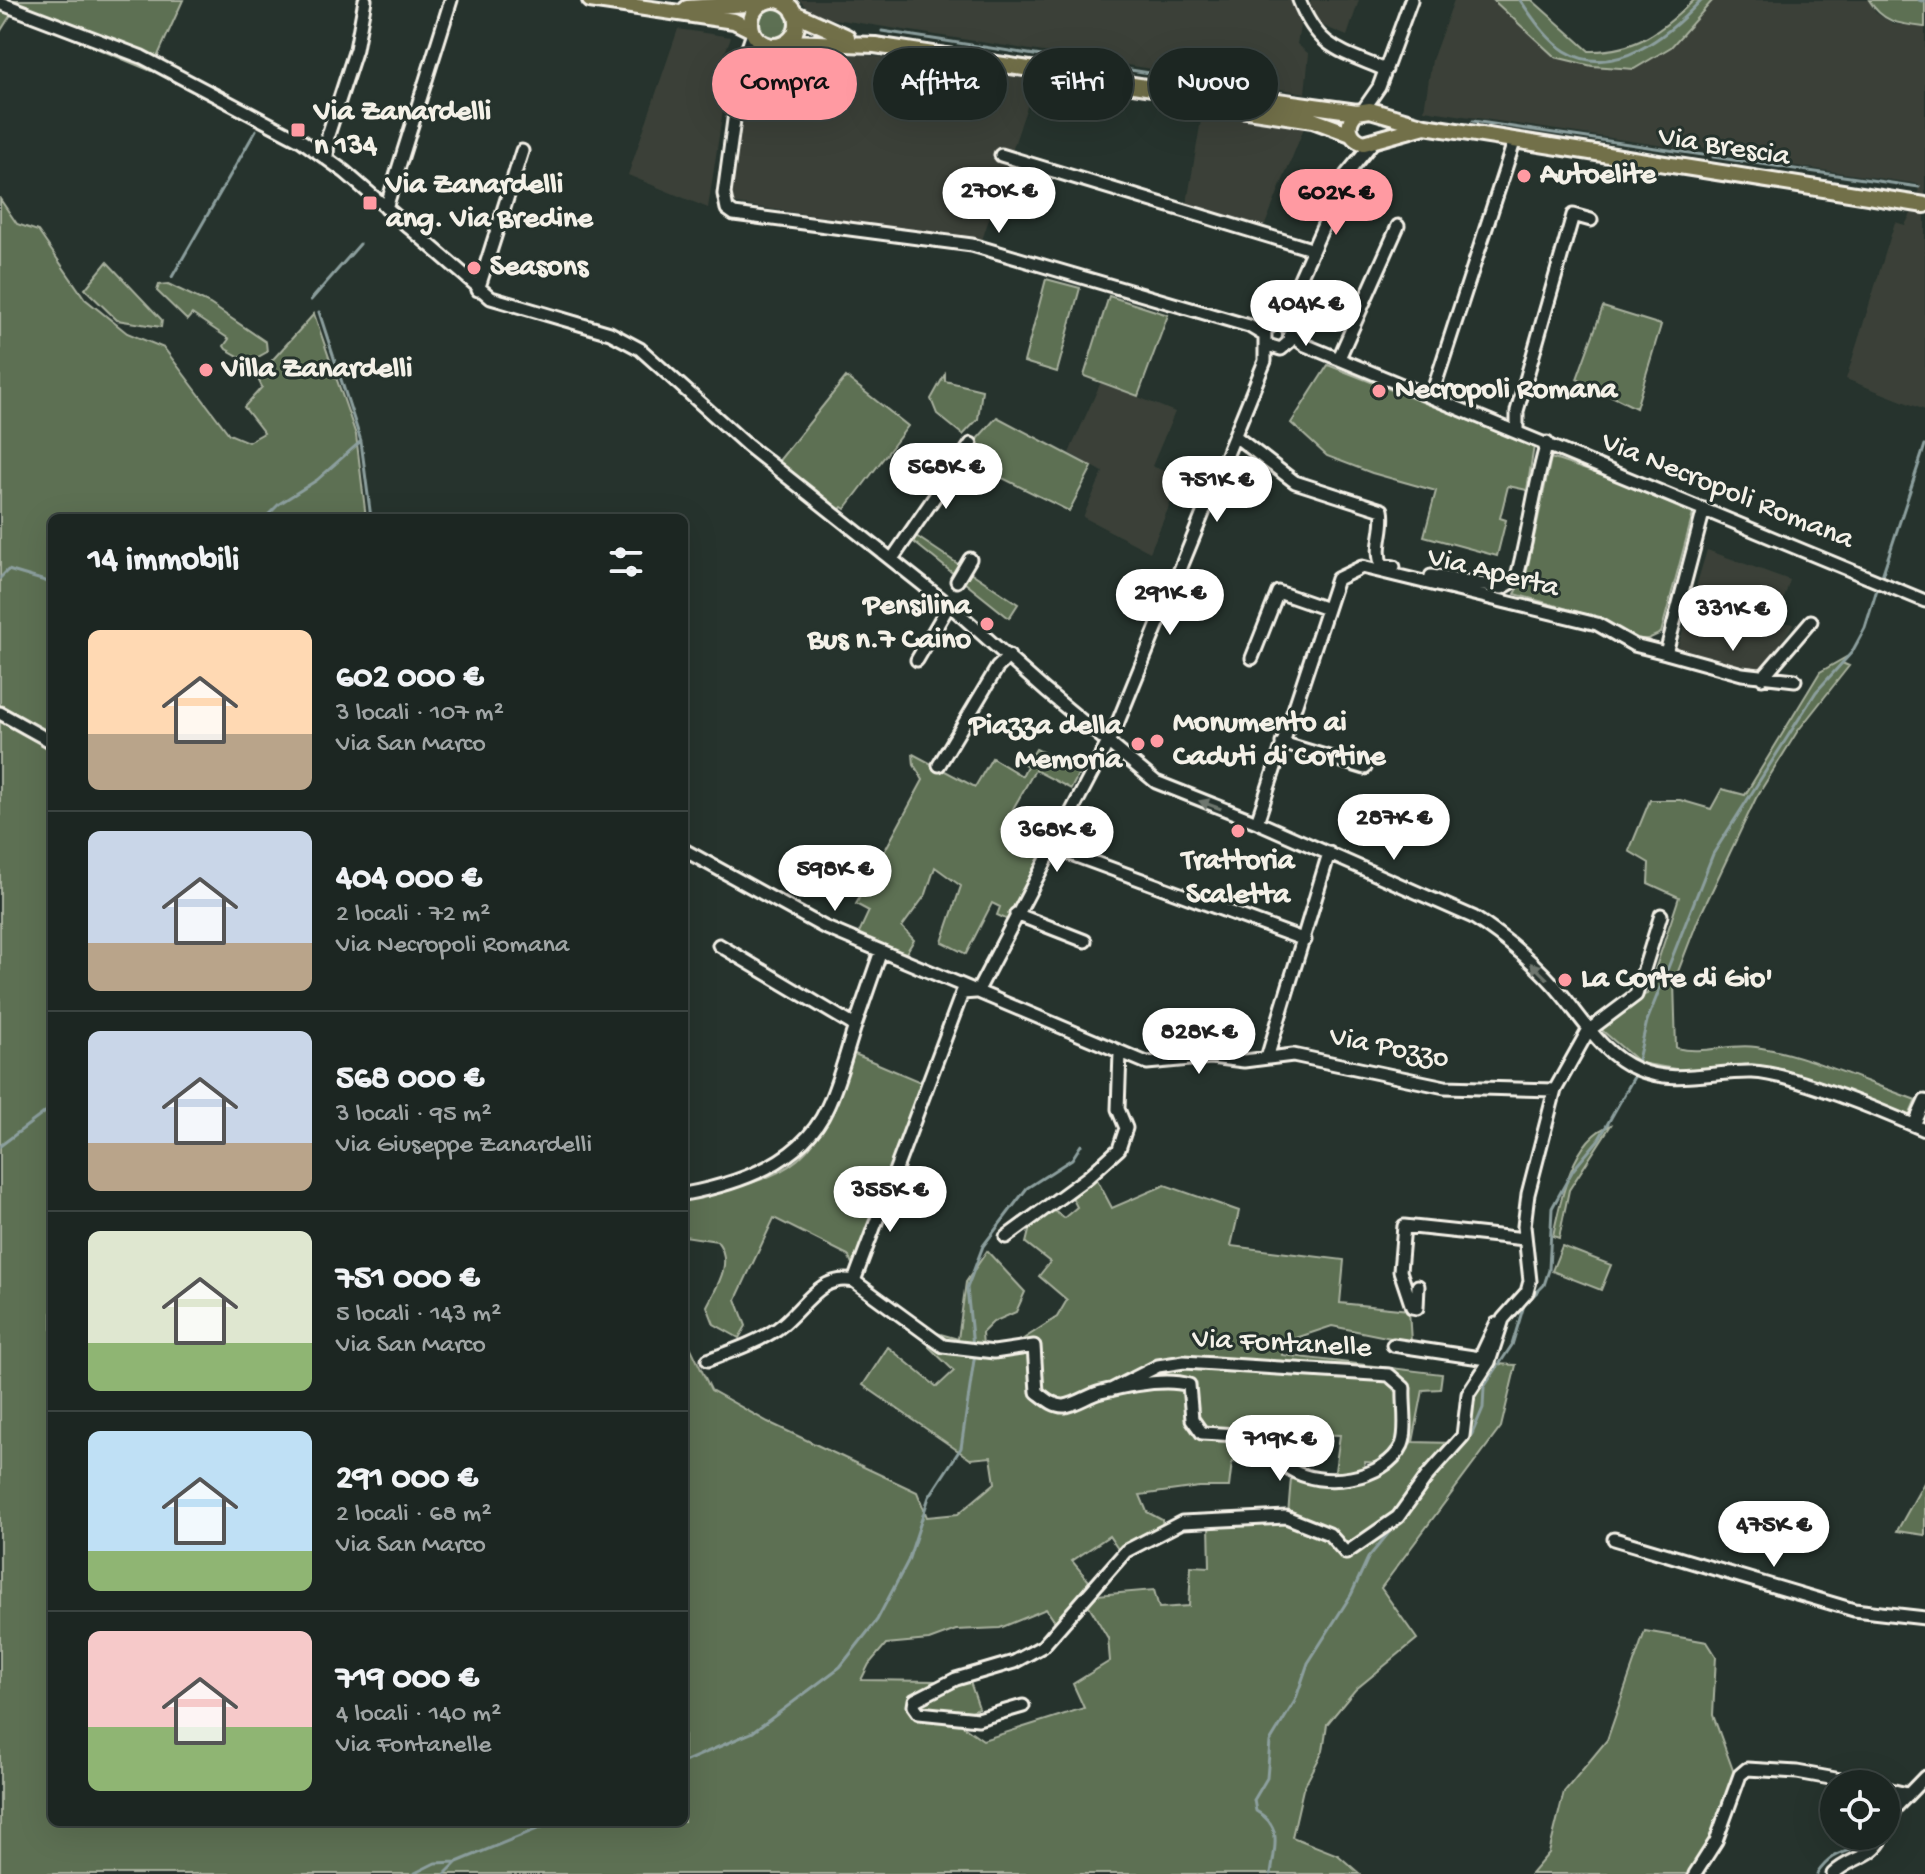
<!DOCTYPE html>
<html lang="it">
<meta charset="utf-8">
<style>
body{margin:0;font-family:"Gochi Hand",sans-serif;background:#29322f;color:#f1f3f6;height:100vh;display:flex;flex-direction:column;font-size:30px;white-space:nowrap}
*{box-sizing:border-box;margin:0}
p{font-size:26px;color:#a0a5a5}
.icon{flex:none;width:44px;height:44px;fill:none;stroke:currentColor;stroke-width:2;stroke-linecap:round;stroke-linejoin:round}
.map{position:relative;flex:1;overflow:hidden}
.sheet{position:absolute;left:48px;top:514px;width:640px;height:1312px;display:flex;flex-direction:column;background:#1c2622;border-radius:12px;box-shadow:0 8px 32px #0002,0 0 0 2px #3a4340}
.sheet>*{flex:none}
.top-card{position:absolute;left:712px;top:48px;width:760px;height:72px;display:flex;gap:16px}
.fabs{position:absolute;left:1820px;top:1770px;display:grid;gap:16px}
.fabs a{display:grid;place-items:center;width:80px;height:80px;border-radius:50%;background:#1c2622;box-shadow:0 8px 32px #0002,0 0 0 2px #3a4340;font-size:40px}
.price{position:absolute;translate:-50% -68px;padding:0 18px;border-radius:28px;background:#fff;color:#222;font-size:26px;line-height:52px;filter:drop-shadow(0 2px 4px #0008)}
.price::after{content:'';position:absolute;left:50%;top:48px;width:24px;height:18px;margin-left:-12px;background:inherit;clip-path:polygon(0 0,100% 0,50% 100%)}
.price.active{background:#ff9aa2;color:#111}
ul{padding:0;list-style:none}
li{display:flex;align-items:center;gap:24px;height:200px;padding:0 40px}
li+li{border-top:2px solid #3a4340}
li span{display:grid;place-items:center;flex:none;width:224px;height:160px;border-radius:12px;color:#555}
li>.icon{margin-inline-start:auto}
span .icon{width:96px;height:96px;fill:#fffc;stroke-width:1}
li b{font-size:34px}
h2{display:flex;justify-content:space-between;align-items:center;height:96px;padding:0 40px;font-size:34px}
.tag{padding:0 28px;border-radius:36px;background:#1c2622;box-shadow:0 8px 32px #0002,0 0 0 2px #3a4340;font-size:28px;line-height:72px}
.tag.active{background:#ff9aa2;color:#111}
.map>svg:first-child{display:block}
.built{fill:#3a4138}
.green{fill:#5d7053;stroke:#a8b09e;stroke-width:2}
.lines{fill:none;stroke-linecap:round;stroke-linejoin:round}
.stream{stroke:#8c9f9e;stroke-width:3}
.minor-casing{stroke:#f4f1e8;stroke-width:17}
.major-casing{stroke:#f4f1e8;stroke-width:20}
.minor{stroke:#26332d;stroke-width:11}
.major{stroke:#726f4a;stroke-width:14}
.oneway{fill:#6e766e}
.poi-dot{fill:#ff9aa2;stroke:#26332d;stroke-width:3}
.labels{text-anchor:middle;dominant-baseline:central;stroke-width:6;stroke-linejoin:round;paint-order:stroke}
.poi-label{font-size:30px;font-weight:bold;fill:#f4f1e8;stroke:#26332d;text-anchor:start}
.street-label{font-size:30px;fill:#f4f1e8;stroke:#26332d}
</style>
<div class="map">
<svg width="1925" height="1874" viewBox="0 0 1925 1874">
<rect width="100%" height="100%" fill="#26332d"/>
<filter id="ink" filterUnits="userSpaceOnUse"><feTurbulence type="fractalNoise" baseFrequency=".0125" numOctaves="2"/><feDisplacementMap in="SourceGraphic" scale="16" xChannelSelector="R" yChannelSelector="G"/><feConvolveMatrix kernelMatrix="1 2 1 2 8 2 1 2 1" color-interpolation-filters="sRGB"/></filter>
<g filter="url(#ink)">
<!-- built -->
<path class="built" d="M 799,0 L 1291,0 L 1300,26 L 1297,44 L 1309,54 L 1305,93 L 815,16 Z
M 1311,0 L 1359,0 L 1347,36 L 1321,25 L 1309,5 Z
M 1454,0 L 1493,0 L 1555,57 L 1592,66 L 1634,69 L 1671,47 L 1713,0 L 1869,0 L 1876,13 L 1894,24 L 1925,27 L 1925,196 L 1918,195 L 1919,184 L 1733,157 L 1733,153 L 1685,145 L 1684,149 L 1424,110 L 1432,60 Z
M 678,29 L 731,37 L 716,75 L 728,77 L 708,208 L 628,175 Z
M 799,45 L 1036,80 L 982,240 L 736,204 L 729,200 L 753,64 L 761,57 Z
M 1203,108 L 1306,123 L 1262,232 L 1186,209 Z
M 1912,212 L 1925,214 L 1925,410 L 1846,379 L 1895,222 L 1905,225 Z
M 1101,382 L 1175,412 L 1152,466 L 1181,478 L 1150,552 L 1083,517 L 1103,472 L 1069,453 Z
M 1707,550 L 1790,580 L 1777,621 L 1794,624 L 1760,674 L 1676,653 Z"/>
<!-- green -->
<path class="green" d="M 0,0 L 183,0 L 151,71 L 12,13 L 0,32 Z
M 1493,0 L 1532,0 L 1589,51 C 1635,52 1662,31 1694,0 L 1713,0 L 1671,47 L 1634,69 L 1592,66 L 1555,57 Z
M 1869,0 L 1925,0 L 1925,27 C 1899,24 1883,23 1869,0 Z
M759 23a15 15 0 1 1 30 0a15 15 0 1 1-30 0Z
M 0,199 L 17,224 L 38,231 L 85,299 L 127,333 L 164,348 L 229,434 L 248,442 L 264,433 L 244,407 L 262,387 L 257,377 L 314,314 L 356,435 L 366,518 L 82,518 L 78,515 L 52,518 L 52,1822 L 684,1822 L 684,1344 L 690,1346 L 711,1390 L 768,1422 L 917,1492 L 927,1517 L 958,1514 L 995,1483 L 991,1457 L 970,1459 L 863,1385 L 888,1347 L 937,1387 L 954,1371 L 929,1347 L 930,1342 L 1030,1351 L 1032,1379 L 1058,1407 L 1106,1396 L 1183,1385 L 1192,1428 L 1280,1440 L 1273,1464 L 1232,1462 L 1229,1487 L 1199,1487 L 1140,1495 L 1147,1512 L 1162,1520 L 1163,1529 L 1120,1552 L 1109,1536 L 1072,1561 L 1089,1581 L 1058,1626 L 1046,1609 L 1000,1628 L 956,1630 L 929,1640 L 886,1644 L 869,1664 L 861,1680 L 937,1681 L 939,1686 L 913,1700 L 911,1712 L 915,1718 L 959,1723 L 983,1740 L 1084,1708 L 1073,1684 L 1110,1661 L 1108,1638 L 1088,1604 L 1094,1592 L 1097,1595 L 1154,1590 L 1159,1608 L 1189,1606 L 1191,1566 L 1210,1567 L 1209,1524 L 1285,1523 L 1287,1519 L 1328,1535 L 1347,1557 L 1393,1523 L 1386,1534 L 1404,1517 L 1431,1475 L 1465,1438 C 1472,1427 1469,1417 1471,1405 C 1474,1389 1485,1377 1495,1364 L 1516,1365 L 1501,1427 L 1381,1588 L 1417,1639 L 1355,1690 L 1327,1724 L 1323,1751 L 1303,1789 L 1292,1837 L 1338,1855 L 1360,1874 L 0,1874 Z
M 107,262 L 162,320 L 161,327 L 117,320 L 85,289 Z
M 1046,279 L 1080,288 L 1057,372 L 1024,362 Z
M 168,284 L 210,304 L 266,342 L 267,352 L 249,362 L 226,349 L 224,346 L 229,339 L 192,314 L 187,320 L 157,291 L 159,285 Z
M 1109,296 L 1168,315 L 1138,396 L 1084,376 Z
M 1603,307 L 1661,325 L 1636,408 L 1577,379 Z
M 1328,365 L 1534,446 L 1527,490 L 1508,486 L 1500,518 L 1506,520 L 1497,556 L 1424,536 L 1436,491 L 1372,473 L 1327,456 L 1291,423 Z
M 945,374 L 945,381 L 982,390 L 978,419 L 963,435 L 937,414 L 931,399 Z
M 846,377 L 908,426 L 845,509 L 842,507 L 838,512 L 777,463 Z
M 997,417 L 1092,467 L 1069,511 L 966,460 L 976,440 Z
M 1551,458 L 1610,478 L 1693,514 L 1661,633 L 1648,639 L 1637,639 L 1599,618 L 1515,594 L 1526,575 Z
M 913,534 L 1018,604 L 1009,618 L 910,539 Z
M 1848,656 L 1842,663 L 1849,666 L 1797,732 L 1756,798 L 1698,920 L 1674,982 L 1676,1048 C 1703,1055 1729,1043 1756,1047 C 1810,1055 1864,1082 1916,1100 L 1909,1116 L 1785,1070 L 1751,1064 L 1687,1071 L 1640,1063 L 1597,1026 L 1636,998 L 1647,994 L 1679,897 L 1648,883 L 1649,863 L 1629,851 L 1650,800 L 1680,800 L 1711,809 L 1722,789 L 1745,795 L 1820,672 Z
M 1036,749 L 1066,764 L 1070,757 L 1084,764 L 1071,789 L 1035,770 L 1001,830 L 1044,849 L 1008,920 L 997,915 L 1000,907 L 992,903 L 966,954 L 942,942 L 961,886 L 935,867 L 926,894 L 902,927 L 914,940 L 906,953 L 856,939 L 869,911 L 856,904 L 923,780 L 914,765 L 913,754 L 975,787 L 992,758 L 1022,776 L 1027,766 L 1021,762 L 1025,753 L 1033,754 Z
M 850,1052 L 923,1083 L 854,1268 L 848,1255 L 774,1218 L 736,1299 L 746,1326 L 739,1338 L 714,1324 L 707,1306 C 717,1286 734,1262 717,1241 L 684,1236 L 684,1197 C 796,1179 820,1163 850,1052 Z
M 1611,1125 L 1569,1190 L 1559,1238 L 1553,1236 C 1560,1201 1573,1137 1611,1125 Z
M 1092,1170 L 1112,1208 L 1165,1185 L 1239,1211 L 1231,1246 L 1344,1260 L 1340,1303 L 1409,1310 L 1411,1342 L 1332,1326 L 1284,1342 L 1282,1355 L 1442,1374 L 1440,1389 L 1423,1390 L 1413,1442 L 1452,1443 L 1397,1517 L 1347,1551 L 1288,1515 L 1291,1478 L 1318,1482 L 1388,1467 L 1404,1445 L 1401,1380 L 1174,1361 L 1064,1404 L 1054,1402 L 1040,1388 L 1038,1351 L 1014,1345 L 1057,1317 L 1067,1300 L 1039,1276 L 1050,1262 L 1026,1243 L 1033,1215 L 1047,1206 L 1064,1218 L 1077,1207 L 1070,1193 Z
M 1562,1246 L 1611,1265 L 1601,1290 L 1552,1271 Z
M 987,1251 L 1025,1292 L 1016,1312 L 993,1322 L 982,1333 L 983,1346 L 943,1343 L 933,1332 L 958,1339 L 966,1282 Z
M 1173,1366 L 1385,1377 L 1401,1390 L 1400,1439 L 1382,1463 L 1365,1462 L 1363,1469 L 1334,1478 L 1340,1435 L 1204,1430 L 1198,1427 L 1193,1387 L 1119,1388 Z
M 1925,1481 L 1925,1535 L 1897,1531 Z
M 1645,1631 L 1707,1642 L 1716,1656 L 1713,1715 L 1734,1773 L 1709,1849 L 1691,1874 L 1531,1874 L 1549,1853 L 1564,1792 L 1607,1740 Z
M 969,1679 L 979,1708 L 959,1716 L 919,1706 L 921,1702 Z"/>
<g class="lines">
<!-- stream -->
<path class="stream" d="M 1520,0 C 1533,18 1546,39 1565,51 C 1614,81 1670,34 1701,0
M 1919,0 L 1925,2
M 882,31 L 1258,90
M 1473,121 L 1703,155
M 1713,157 L 1919,187
M 172,277 L 256,130
M 311,300 L 360,244
M 361,442 L 371,518
M 265,518 L 279,504 L 317,480 L 361,441 L 319,312
M 0,578 L 8,570 L 52,583
M 1881,579 L 1925,445
M 0,1146 L 52,1107
M 973,1346 L 967,1288 L 983,1246 L 1027,1188 L 1072,1159 L 1081,1145
M 1451,1457 L 1472,1434 L 1483,1408 L 1484,1387 L 1512,1345 L 1524,1305 L 1544,1285 L 1549,1270 L 1552,1208 L 1573,1170 L 1599,1139 L 1634,1077 L 1647,1021 L 1713,854 L 1816,692 L 1852,652 L 1865,628 L 1878,586
M 684,1762 L 753,1732 L 840,1667 L 877,1620 L 908,1561 L 929,1497 L 961,1448 L 975,1353
M 413,1874 L 435,1863 L 457,1862 L 554,1822
M 445,1874 L 457,1862
M 1271,1874 C 1275,1846 1283,1826 1256,1811 L 1254,1800 L 1267,1778 L 1270,1742 L 1295,1701 L 1308,1663 L 1351,1595 L 1368,1558 L 1396,1524
M 1817,1874 C 1837,1844 1854,1857 1874,1836"/>
<!-- minor casing -->
<g class="minor-casing">
<path id="minor" d="M 786,0 L 788,5
M 1299,0 C 1318,49 1341,51 1386,70
M 0,3 L 142,57 L 302,141 L 345,172 L 491,298 L 610,333 L 640,349 L 747,445 L 955,610 L 1046,691 L 1156,782 L 1257,822 L 1473,917 C 1506,938 1540,967 1564,997 C 1585,1023 1605,1056 1637,1069 C 1673,1085 1714,1071 1752,1072 C 1791,1073 1886,1113 1925,1130
M 753,33 L 741,68 L 724,194 L 727,209 L 734,214 L 972,245 L 1249,326 L 1264,335
M 743,64 L 756,50 L 769,45
M 1363,110 L 1379,87 L 1411,0
M 1001,155 L 1311,249
M 327,158 L 328,135 L 356,49 L 365,0
M 386,208 L 451,0
M 478,290 L 522,151
M 1291,335 L 1305,345 L 1925,601
M 1267,345 L 1281,349 L 1289,342 L 1290,329 L 1277,322
M 1339,358 L 1398,226
M 1431,397 L 1514,142
M 1517,431 L 1517,411 L 1573,215 L 1591,220
M 1235,436 L 1295,482 L 1382,510 C 1386,528 1374,549 1382,565 L 1394,567
M 892,559 L 971,444
M 1431,576 L 1502,588 L 1516,580 C 1529,534 1533,490 1547,443
M 957,581 L 970,559
M 1666,653 L 1742,674 L 1795,680
M 1252,658 L 1278,592 L 1327,609
M 917,660 L 949,605
M 1762,678 L 1811,621
M 0,713 L 52,742
M 1282,743 L 1365,768
M 939,765 L 997,668 L 1009,656
M 1257,822 L 1337,579 L 1362,567 L 1597,624 L 1634,645 L 1666,653 L 1704,509
M 1052,847 L 1305,940
M 684,850 L 824,927 L 1147,1063 L 1211,1057 L 1244,1061 L 1293,1055 L 1445,1087 L 1555,1090
M 1016,914 L 1085,941
M 719,945 L 855,1026 L 881,951
M 977,992 L 1116,727 L 1265,361 L 1265,330 L 1277,322 L 1289,303 L 1346,175 L 1373,142
M 1267,1058 L 1329,853
M 1914,1125 L 1925,1101
M 684,1194 C 738,1184 802,1163 827,1108 C 839,1083 846,1053 855,1026
M 1006,1237 L 1088,1177 L 1119,1149 L 1126,1128 L 1118,1109 L 1120,1053
M 854,1281 L 943,1346 L 994,1352 L 1034,1346 L 1037,1392 C 1045,1398 1054,1407 1065,1406 C 1077,1404 1089,1395 1101,1392 C 1125,1386 1165,1377 1189,1385 L 1192,1419 L 1202,1433 L 1288,1438 L 1290,1469 C 1320,1489 1385,1481 1402,1445 C 1408,1431 1403,1404 1404,1388 L 1389,1375 L 1184,1362 L 1158,1366 L 1111,1390
M 1418,1286 L 1417,1308 L 1412,1307 L 1400,1271 L 1404,1226 L 1525,1239
M 1393,1345 L 1480,1358 L 1496,1324
M 708,1360 C 732,1351 756,1343 777,1329 C 803,1311 819,1273 854,1281 L 962,993 L 976,992
M 1614,1539 L 1854,1610 L 1925,1618
M 1023,1706 L 978,1719 L 919,1713 L 914,1706 L 915,1700 L 956,1679 L 1014,1662 L 1043,1646 L 1126,1551 L 1182,1522 L 1286,1517 L 1329,1534 L 1346,1553 L 1398,1517 L 1428,1475 L 1463,1436 L 1468,1394 L 1489,1362 L 1503,1319 L 1527,1292 L 1530,1281 L 1524,1226 L 1528,1194 L 1555,1090 L 1588,1031 L 1636,995 L 1661,915
M 1886,1789 L 1907,1794
M 1886,1829 L 1895,1808 L 1925,1777
M 1695,1874 L 1716,1841 L 1740,1775 L 1747,1769 L 1797,1772 L 1863,1784
M 1833,1874 C 1849,1857 1873,1859 1883,1836"/>
</g>
<!-- major casing -->
<g class="major-casing">
<path id="major" d="M 590,0 L 734,21 L 752,30
M751 23a23 23 0 1 1 46 0a23 23 0 1 1-46 0Z
M 687,8 L 762,3
M 794,13 L 847,37
M 787,42 L 875,45 L 1204,96 L 1235,95 L 1357,112 L 1370,110 L 1425,126 L 1925,205
M 1212,99 L 1234,108 L 1313,120 L 1351,134
M 1357,112 C 1345,123 1348,138 1364,143 L 1425,126"/>
</g>
<!-- minor -->
<use href="#minor" class="minor"/>
<!-- major -->
<use href="#major" class="major"/>
</g>
<!-- one-way arrows -->
<defs><path id="oneway-solid" d="M-6-.8H1V-3.2L6.5 0L1 3.2V.8H-6Z" transform="scale(2)"/></defs>
<g class="oneway">
<use href="#oneway-solid" transform="translate(1210 805) rotate(-160)"/>
<use href="#oneway-solid" transform="translate(1539 971) rotate(-136)"/>
</g>
</g>
<!-- markers -->
<g class="poi-dot">
<rect x="290" y="122" width="16" height="16" rx="4"/>
<circle cx="1524" cy="176" r="8"/>
<rect x="362" y="195" width="16" height="16" rx="4"/>
<circle cx="474" cy="268" r="8"/>
<circle cx="206" cy="370" r="8"/>
<circle cx="1379" cy="391" r="8"/>
<circle cx="987" cy="624" r="8"/>
<circle cx="1157" cy="741" r="8"/>
<circle cx="1138" cy="744" r="8"/>
<circle cx="1238" cy="831" r="8"/>
<circle cx="1565" cy="980" r="8"/>
</g>
<g class="labels">
<!-- poi labels -->
<g class="poi-label">
<text x="314" y="113">Via Zanardelli<tspan x="314" dy="34">n 134</tspan></text>
<text x="1540" y="176">Autoelite</text>
<text x="386" y="186">Via Zanardelli<tspan x="386" dy="34">ang. Via Bredine</tspan></text>
<text x="490" y="268">Seasons</text>
<text x="222" y="370">Villa Zanardelli</text>
<text x="1395" y="391">Necropoli Romana</text>
<text x="971" y="607" text-anchor="end">Pensilina<tspan x="971" dy="34">Bus n.7 Caino</tspan></text>
<text x="1173" y="724">Monumento ai<tspan x="1173" dy="34">Caduti di Cortine</tspan></text>
<text x="1122" y="727" text-anchor="end">Piazza della<tspan x="1122" dy="34">Memoria</tspan></text>
<text x="1238" y="862" text-anchor="middle">Trattoria<tspan x="1238" dy="34">Scaletta</tspan></text>
<text x="1581" y="980">La Corte di Gio'</text>
</g>
<!-- street labels -->
<g class="street-label">
<text transform="translate(1724 148) rotate(9)">Via Brescia</text>
<text transform="translate(1727 492) rotate(22)">Via Necropoli Romana</text>
<text transform="translate(1493 574) rotate(14)">Via Aperta</text>
<text transform="translate(1389 1049) rotate(11)">Via Pozzo</text>
<text transform="translate(1282 1345) rotate(3)">Via Fontanelle</text>
</g>
</g>
</svg>
<div class="fabs">
<a><svg class="icon" aria-label="locate" viewBox="0 0 24 24"><circle cx="12" cy="12" r="6"/><path d="M12 2v4M12 18v4M2 12h4M18 12h4"/></svg></a>
</div>
<b class="price" style="left:999px;top:235px">270K €</b>
<b class="price active" style="left:1336px;top:237px">602K €</b>
<b class="price" style="left:1306px;top:348px">404K €</b>
<b class="price" style="left:946px;top:511px">568K €</b>
<b class="price" style="left:1217px;top:524px">751K €</b>
<b class="price" style="left:1170px;top:637px">291K €</b>
<b class="price" style="left:1733px;top:653px">331K €</b>
<b class="price" style="left:1394px;top:862px">287K €</b>
<b class="price" style="left:1057px;top:874px">368K €</b>
<b class="price" style="left:835px;top:913px">598K €</b>
<b class="price" style="left:1199px;top:1076px">828K €</b>
<b class="price" style="left:890px;top:1234px">355K €</b>
<b class="price" style="left:1280px;top:1483px">719K €</b>
<b class="price" style="left:1774px;top:1569px">475K €</b>
<div class="top-card">
<a class="tag active">Compra</a>
<a class="tag">Affitta</a>
<a class="tag">Filtri</a>
<a class="tag">Nuovo</a>
</div>
<section class="sheet">
<h2>14 immobili<svg class="icon" aria-label="filters" viewBox="0 0 24 24"><path d="M4 7h16M4 17h16"/><circle cx="9" cy="7" r="2"/><circle cx="15" cy="17" r="2"/></svg></h2>
<ul>
<li><span style="background:linear-gradient(#ffd9b3 65%,#b9a48a 0)"><svg class="icon" aria-label="home" viewBox="0 0 24 24"><path d="M3 11l9-7 9 7M6 9v11h12V9"/></svg></span><div><b>602 000 €</b><p>3 locali · 107 m²</p><p>Via San Marco</p></div></li>
<li><span style="background:linear-gradient(#c9d6e8 70%,#b9a48a 0)"><svg class="icon" aria-label="home" viewBox="0 0 24 24"><path d="M3 11l9-7 9 7M6 9v11h12V9"/></svg></span><div><b>404 000 €</b><p>2 locali · 72 m²</p><p>Via Necropoli Romana</p></div></li>
<li><span style="background:linear-gradient(#c9d6e8 70%,#b9a48a 0)"><svg class="icon" aria-label="home" viewBox="0 0 24 24"><path d="M3 11l9-7 9 7M6 9v11h12V9"/></svg></span><div><b>568 000 €</b><p>3 locali · 95 m²</p><p>Via Giuseppe Zanardelli</p></div></li>
<li><span style="background:linear-gradient(#dfe7d0 70%,#8fb573 0)"><svg class="icon" aria-label="home" viewBox="0 0 24 24"><path d="M3 11l9-7 9 7M6 9v11h12V9"/></svg></span><div><b>751 000 €</b><p>5 locali · 143 m²</p><p>Via San Marco</p></div></li>
<li><span style="background:linear-gradient(#bfe0f5 75%,#8fb573 0)"><svg class="icon" aria-label="home" viewBox="0 0 24 24"><path d="M3 11l9-7 9 7M6 9v11h12V9"/></svg></span><div><b>291 000 €</b><p>2 locali · 68 m²</p><p>Via San Marco</p></div></li>
<li><span style="background:linear-gradient(#f6c9c9 60%,#8fb573 0)"><svg class="icon" aria-label="home" viewBox="0 0 24 24"><path d="M3 11l9-7 9 7M6 9v11h12V9"/></svg></span><div><b>719 000 €</b><p>4 locali · 140 m²</p><p>Via Fontanelle</p></div></li>
</ul>
</section>
</div>
